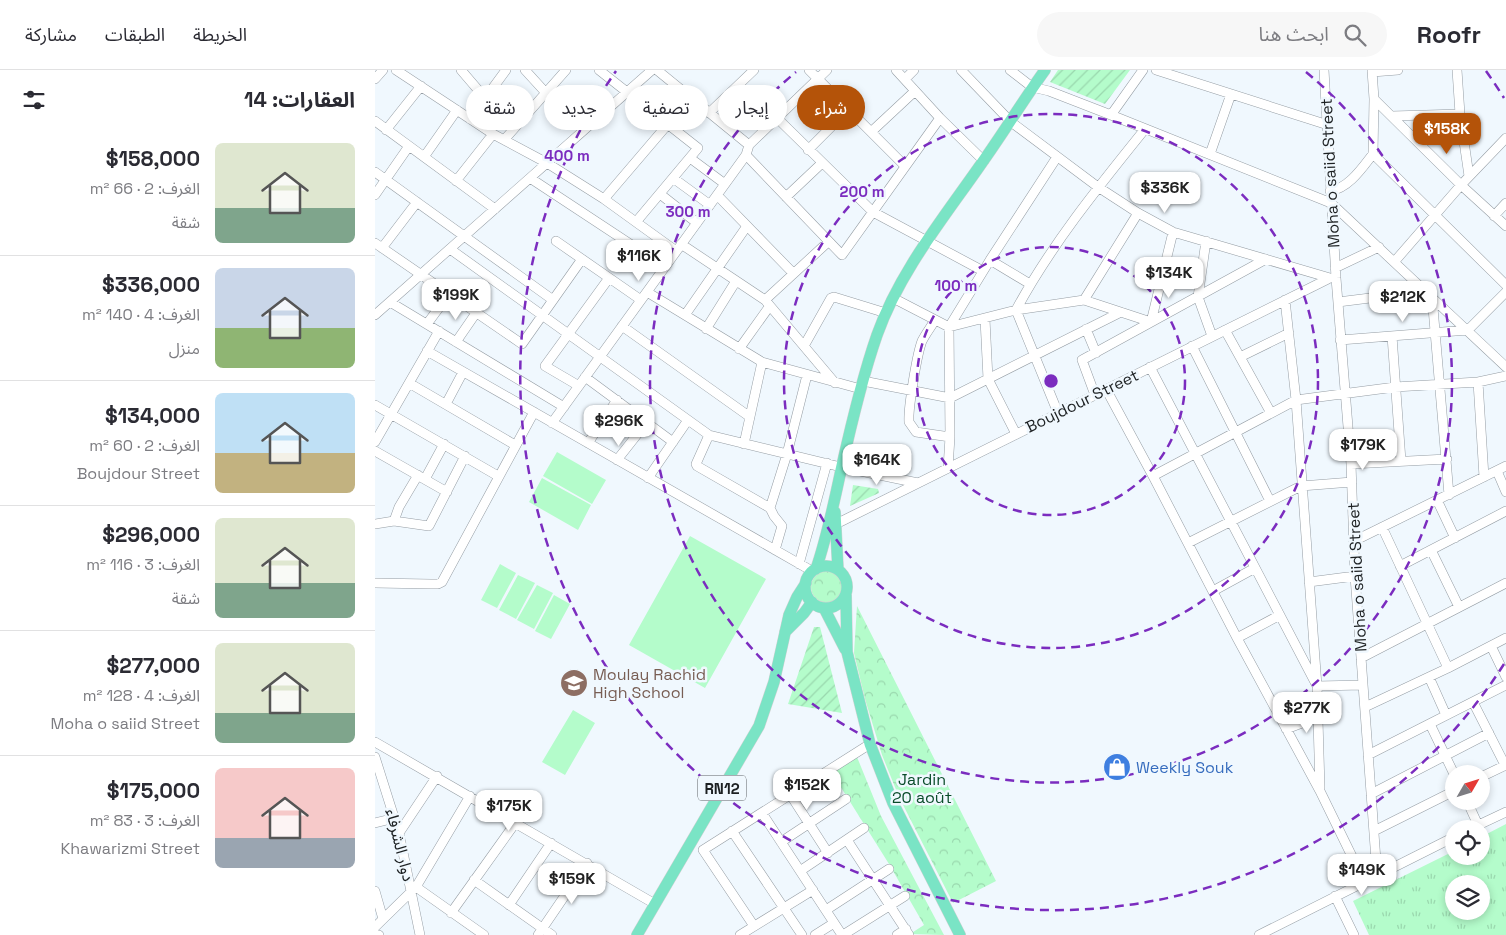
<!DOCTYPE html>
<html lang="ar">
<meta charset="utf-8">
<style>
body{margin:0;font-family:"Space Grotesk","Noto Sans Arabic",sans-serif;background:#f7f7f7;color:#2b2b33;direction:rtl;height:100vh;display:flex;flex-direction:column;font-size:19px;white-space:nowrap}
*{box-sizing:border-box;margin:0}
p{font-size:16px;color:#7c7c81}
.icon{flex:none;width:28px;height:28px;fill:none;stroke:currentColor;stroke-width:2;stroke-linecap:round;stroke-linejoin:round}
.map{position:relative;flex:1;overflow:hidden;direction:ltr}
.panel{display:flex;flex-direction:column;background:#fff;width:375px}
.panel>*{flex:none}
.banner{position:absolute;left:15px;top:15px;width:475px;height:45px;direction:rtl;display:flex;gap:10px}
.needle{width:32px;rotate:51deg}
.controls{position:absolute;left:1070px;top:695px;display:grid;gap:10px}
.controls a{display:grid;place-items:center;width:45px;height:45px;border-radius:50%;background:#fff;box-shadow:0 2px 8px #0003;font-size:25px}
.price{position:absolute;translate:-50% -42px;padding:0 11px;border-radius:10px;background:#fff;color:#222;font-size:16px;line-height:32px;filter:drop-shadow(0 1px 2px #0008)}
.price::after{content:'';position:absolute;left:50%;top:30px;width:15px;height:11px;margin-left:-8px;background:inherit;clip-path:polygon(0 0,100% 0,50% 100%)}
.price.selected{background:#b45309;color:#fff}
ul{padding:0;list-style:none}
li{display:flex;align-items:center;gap:15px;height:125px;padding:0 20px}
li+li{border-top:1px solid #e1e1e2}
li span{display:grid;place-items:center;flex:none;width:140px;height:100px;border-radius:8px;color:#555}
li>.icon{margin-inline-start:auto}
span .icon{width:60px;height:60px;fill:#fffc;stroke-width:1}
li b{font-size:21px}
h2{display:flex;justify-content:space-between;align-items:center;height:60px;padding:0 20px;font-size:21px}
.pill{padding:0 18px;border-radius:22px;background:#fff;box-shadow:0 2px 8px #0003;font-size:18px;line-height:45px}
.pill.selected{background:#b45309;color:#fff}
header{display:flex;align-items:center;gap:30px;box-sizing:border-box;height:70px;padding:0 25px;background:#fff;border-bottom:1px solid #e1e1e2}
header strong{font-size:24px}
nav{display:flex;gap:28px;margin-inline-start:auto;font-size:18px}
.search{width:350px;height:45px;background:#f7f7f7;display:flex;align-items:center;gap:12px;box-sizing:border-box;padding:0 18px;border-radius:28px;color:#7c7c81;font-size:19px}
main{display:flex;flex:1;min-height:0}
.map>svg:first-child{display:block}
.grass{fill:url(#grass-tufts);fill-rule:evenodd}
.park{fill:url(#park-crowns)}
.garden{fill:url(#garden-furrows)}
.pitch{fill:#b4fccb}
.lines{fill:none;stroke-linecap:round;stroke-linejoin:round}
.minor-casing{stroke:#959da4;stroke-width:10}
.major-casing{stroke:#d2d2d3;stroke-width:12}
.minor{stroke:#fff;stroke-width:9}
.major{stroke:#7ae4c5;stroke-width:11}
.ring{fill:none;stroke:#7b2cbf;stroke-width:2.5;stroke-dasharray:9 6}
.labels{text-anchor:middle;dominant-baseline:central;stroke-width:5;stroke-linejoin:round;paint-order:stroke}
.shield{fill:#f0f8fe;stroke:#5c6164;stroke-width:1}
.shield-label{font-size:15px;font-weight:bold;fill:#1c2022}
.street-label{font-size:16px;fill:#1c2022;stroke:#f0f8fe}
.education-label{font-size:16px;fill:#785e54;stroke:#f0f8fe;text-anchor:start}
.shop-label{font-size:16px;fill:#366cbe;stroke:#f0f8fe;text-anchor:start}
.park-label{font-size:16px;fill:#094c2a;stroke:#f0f8fe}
.centre{fill:#7b2cbf;stroke:#f0f8fe;stroke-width:2.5}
.ring-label{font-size:15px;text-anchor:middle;font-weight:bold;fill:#7b2cbf;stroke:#f0f8fe;stroke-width:5;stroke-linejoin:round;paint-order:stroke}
</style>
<header>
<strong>Roofr</strong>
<div class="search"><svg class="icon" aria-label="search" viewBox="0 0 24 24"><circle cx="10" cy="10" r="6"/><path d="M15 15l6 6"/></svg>ابحث هنا</div>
<nav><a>الخريطة</a><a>الطبقات</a><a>مشاركة</a></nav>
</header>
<main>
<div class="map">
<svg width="1131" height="865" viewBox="0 0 1131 865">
<defs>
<pattern id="grass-tufts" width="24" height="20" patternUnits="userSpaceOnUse" patternTransform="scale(1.25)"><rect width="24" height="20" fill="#b4fccb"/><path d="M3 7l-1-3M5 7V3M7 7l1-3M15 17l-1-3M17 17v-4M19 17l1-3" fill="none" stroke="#9ad8ae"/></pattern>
<pattern id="park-crowns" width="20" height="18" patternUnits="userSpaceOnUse" patternTransform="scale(1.25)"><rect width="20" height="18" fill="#b4fccb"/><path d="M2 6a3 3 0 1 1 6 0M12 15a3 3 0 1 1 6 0" fill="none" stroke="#9ad8ae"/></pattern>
<pattern id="garden-furrows" width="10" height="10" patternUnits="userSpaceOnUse" patternTransform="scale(1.25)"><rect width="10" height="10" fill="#b4fccb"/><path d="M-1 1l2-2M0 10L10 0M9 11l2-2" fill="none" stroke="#9ad8ae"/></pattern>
</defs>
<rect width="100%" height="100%" fill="#f0f8fe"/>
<!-- grass -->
<path class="grass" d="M 1131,754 L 1131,865 L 994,865 L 978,831 L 1079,781 L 1079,786 L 1106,786 L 1106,767 ZM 1079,814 L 1106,814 L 1106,841 L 1079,841 Z"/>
<!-- park -->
<path class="park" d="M436 517a16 16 0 1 1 32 0a16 16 0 1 1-32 0Z
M 482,536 L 621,811 L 578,833 L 524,727 L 507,685 L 490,629 L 479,583 Z
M 482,687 L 506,746 L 569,865 L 535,864 L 549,855 L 514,794 L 457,703 Z"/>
<!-- garden -->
<path class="garden" d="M 683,0 L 755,0 L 730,34 L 675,12 Z
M 478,415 L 503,419 L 504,423 L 475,436 Z
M 439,557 L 445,557 L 467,643 L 413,634 Z"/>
<!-- pitch -->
<path class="pitch" d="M 182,382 L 231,410 L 217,434 L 168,406 Z
M 167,408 L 216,435 L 203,460 L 154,432 Z
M 315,466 L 391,509 L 330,618 L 254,575 Z
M 125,494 L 141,503 L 122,538 L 106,530 Z
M 143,505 L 160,513 L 141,549 L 124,540 Z
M 162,515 L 178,523 L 159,559 L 142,550 Z
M 179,525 L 195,534 L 176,569 L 160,561 Z
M 198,640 L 220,653 L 190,705 L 167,692 Z"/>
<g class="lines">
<!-- minor casing -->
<g class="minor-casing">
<path id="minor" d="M 21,0 L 118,64 L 172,93 L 229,129 L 301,181
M 86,0 L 110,28
M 150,0 L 171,23
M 224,0 L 323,78 L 261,152
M 282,0 L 374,75
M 434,0 L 530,96
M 521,0 L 565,48 L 609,91
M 586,0 L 636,52 L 723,117 L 763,143 L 798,162 L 955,208
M 635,0 L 657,17 L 674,21 L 736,45 L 956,133 L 1131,297
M 781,0 L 953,55
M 949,0 L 961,208 L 976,394 L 980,506 L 1002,804
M 1082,0 L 1085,44 L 1094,106
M 997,2 L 1023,0
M 0,9 L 8,0
M 530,9 L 539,0
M 999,29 L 1086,115 L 1131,156
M 334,43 L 379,0
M 736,45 L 768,0
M 1017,46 L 1085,44
M 402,48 L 498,142 L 608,201
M 95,49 L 131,0
M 0,51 L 120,139
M 11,60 L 46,16
M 496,62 L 540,21
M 129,70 L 191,0
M 433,80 L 474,39
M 835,84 L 856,24
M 998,84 L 1131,215
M 371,85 L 467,185 L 565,48
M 49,87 L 82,40
M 315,88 L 350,114
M 0,102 L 178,230
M 155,108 L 290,197
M 298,108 L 335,135
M 81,111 L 118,64
M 955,121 C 974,118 987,98 998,84 L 999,29 L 997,0
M 285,124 L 322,153
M 0,125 L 34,76
M 342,125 L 418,203
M 411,127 L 447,93
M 229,129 L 293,54
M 1119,146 L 1131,133
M 181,171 L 266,230
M 831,171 L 823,227 L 837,266
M 0,173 L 147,274 L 207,189
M 306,174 L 390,230 L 460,313
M 7,178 L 42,132
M 75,179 L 334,365 L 466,397 L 543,413
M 615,190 L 655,214
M 1020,191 L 1086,115 L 1131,68
M 960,198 L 1004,177
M 272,222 L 387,292 L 486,319
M 1057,226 L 1074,425
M 518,228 L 574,257 L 641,240 L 709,230 L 776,252 L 798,162
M 390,230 L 453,172
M 709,230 L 763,143
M 910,230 L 921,330 L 942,616 L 945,718
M 15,232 L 189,337
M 963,232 L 1051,221
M 0,245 L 277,0
M 310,245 L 372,156
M 610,249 L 613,309 L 641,364
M 560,250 C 556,257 551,263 547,271 C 542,284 533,338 534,352 L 541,362 L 575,367
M 52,254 L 74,224
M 247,256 L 375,347
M 331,259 L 361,211
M 711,259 L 721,283
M 850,260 L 896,343
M 1017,266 L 1026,391
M 965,270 L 1093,260 L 1131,222
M 81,272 L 101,243
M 429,276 L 456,228 L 459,227 L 511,243
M 817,276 L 895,431
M 364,279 L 394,237
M 52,281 L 437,501
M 865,287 L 914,263
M 775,297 L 942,616 L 988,615
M 210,307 L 298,372
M 488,311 L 575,328 L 746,242
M 1103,312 L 1109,407
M 34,313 L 140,375
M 204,316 L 170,296 L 234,208
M 731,319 L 778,406 L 862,568 L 945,721 L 989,811
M 720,325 L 707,290 L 891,189
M 71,334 L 88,302
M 0,335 L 123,406
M 683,343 L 641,240 C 676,175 724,116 770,59
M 177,353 L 371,85 L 374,75 L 452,0
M 334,365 L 321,394 L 322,396 L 395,438
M 0,372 L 64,261
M 213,373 L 242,330
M 369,374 L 387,292
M 0,381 L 72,422
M 242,390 L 272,352
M 976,394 L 1072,389
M 573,398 L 575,367 L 574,257 L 615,190 L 682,87
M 1122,401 L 1131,422
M 778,406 L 921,330 L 1020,317 L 1103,312 L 1131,306
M 273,408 L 313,350
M 50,409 L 69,374
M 1062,430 L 1080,468
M 19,451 L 54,456 L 90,386
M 0,454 L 19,451 L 24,437 L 43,405
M 461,454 L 953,209
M 1007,457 L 1073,598
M 979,471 L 1131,396
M 813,473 L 926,416 L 977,412
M 400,480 L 407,456 L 399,446 L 395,438 L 412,384 L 432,305
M 1056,480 L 1084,537
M 424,494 L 452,393
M 1025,496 L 1131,441
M 934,512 L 980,506
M 0,513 L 56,514 L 63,514 L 67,512 L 159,342
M 838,521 L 880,498
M 862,568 L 905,545
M 1116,576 L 1131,607
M 986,588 L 1131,513
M 1054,607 L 1071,645
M 1098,632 L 1130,695
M 990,637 L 1073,598 L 1131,568
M 1055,654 L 1079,704
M 911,659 L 943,647
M 0,672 L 280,834
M 993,685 L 1131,615
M 0,687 L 24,763 L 45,865
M 1106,707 L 1131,695
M 415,724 L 453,783
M 996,724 L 1114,663
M 1092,731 L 1103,755
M 387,743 L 467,865
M 0,753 L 20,748
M 1095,759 L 1131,742
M 357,761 L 427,865
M 999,761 L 1079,721
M 24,763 L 62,706
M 472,770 L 534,865
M 406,772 L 471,729
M 425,801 L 489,758
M 99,810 L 177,865
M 41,817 L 109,865
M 0,821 L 8,849
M 960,826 L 979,865
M 134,835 L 176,773
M 451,840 L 514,799
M 76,843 L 141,752
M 379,856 L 328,780 L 495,674
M 0,857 L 41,817 L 95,726
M 0,864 L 4,865
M 163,865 L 212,793
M 365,865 L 438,820
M 440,865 L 459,853
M 468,865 L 530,826
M 522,865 L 531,859
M 884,865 L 1079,767"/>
</g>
<!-- major casing -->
<g class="major-casing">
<path id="major" d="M 460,442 L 463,500
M430 517a21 21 0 1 1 42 0a21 21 0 1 1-42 0Z
M 441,499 C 452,467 459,433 466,400 C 476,355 487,308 502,265 C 524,203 567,150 604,97 C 627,65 647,32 670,0
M 471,525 L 472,582 L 495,674 L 518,733 L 585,865
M 449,538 L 470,579
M 410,562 L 429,543 L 437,532
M 262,865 L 384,656 L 399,612 L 414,545 L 422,527 L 431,513"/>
</g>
<!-- minor -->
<use href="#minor" class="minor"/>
<!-- major -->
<use href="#major" class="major"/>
</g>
<!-- distance rings -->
<g class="ring">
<circle cx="676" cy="311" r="134"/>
<circle cx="676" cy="311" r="267"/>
<path d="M931 2A401 401 0 1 1 421 2"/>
<path d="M1129 594A534 534 0 1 1 241 1M1111 1A534 534 0 0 1 1129 28"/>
</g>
<!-- icons -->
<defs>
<g id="school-disc" transform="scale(1.4375)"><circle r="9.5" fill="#8d6e63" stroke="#f0f8fe"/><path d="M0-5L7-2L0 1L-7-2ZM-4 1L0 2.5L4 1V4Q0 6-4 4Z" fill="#fff"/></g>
<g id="shop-disc" transform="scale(1.4375)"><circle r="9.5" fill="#3f7fe0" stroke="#f0f8fe"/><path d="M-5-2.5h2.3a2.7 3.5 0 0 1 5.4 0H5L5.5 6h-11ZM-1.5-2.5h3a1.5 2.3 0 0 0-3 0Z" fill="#fff"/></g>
</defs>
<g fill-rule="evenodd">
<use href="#school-disc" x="199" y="613"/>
<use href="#shop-disc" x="742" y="697"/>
</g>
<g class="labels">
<!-- shield labels -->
<rect class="shield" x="323" y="705.5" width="48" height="25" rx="4"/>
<g class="shield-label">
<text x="347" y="718">RN12</text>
</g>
<!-- street labels -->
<g class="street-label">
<text transform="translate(955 103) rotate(-93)">Moha o saiid Street</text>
<text transform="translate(707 331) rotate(-26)">Boujdour Street</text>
<text transform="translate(982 507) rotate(-93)">Moha o saiid Street</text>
<text transform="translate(25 775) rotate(76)">دوار الشرفاء</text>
</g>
<!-- education labels -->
<g class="education-label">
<text x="218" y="604">Moulay Rachid<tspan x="218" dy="18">High School</tspan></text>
</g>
<!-- shop labels -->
<g class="shop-label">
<text x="761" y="697">Weekly Souk</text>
</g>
<!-- park labels -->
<g class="park-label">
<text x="547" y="709">Jardin<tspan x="547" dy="18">20 août</tspan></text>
</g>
</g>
<circle cx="676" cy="311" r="8" class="centre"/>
<g class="ring-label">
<text x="192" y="91">400 m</text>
<text x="487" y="127">200 m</text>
<text x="313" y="147">300 m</text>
<text x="581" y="221">100 m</text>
</g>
</svg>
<div class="controls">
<a><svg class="needle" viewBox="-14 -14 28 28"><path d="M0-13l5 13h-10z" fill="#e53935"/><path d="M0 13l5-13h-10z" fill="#7c7c81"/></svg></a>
<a><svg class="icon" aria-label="locate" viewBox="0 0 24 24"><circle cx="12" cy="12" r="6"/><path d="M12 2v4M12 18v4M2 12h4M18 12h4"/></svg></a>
<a><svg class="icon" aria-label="layers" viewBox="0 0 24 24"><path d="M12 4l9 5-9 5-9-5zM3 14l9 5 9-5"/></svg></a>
</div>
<b class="price selected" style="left:1072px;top:85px">$158K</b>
<b class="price" style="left:790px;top:144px">$336K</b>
<b class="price" style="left:264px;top:212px">$116K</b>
<b class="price" style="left:794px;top:229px">$134K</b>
<b class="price" style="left:81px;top:251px">$199K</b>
<b class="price" style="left:1028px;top:253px">$212K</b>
<b class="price" style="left:244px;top:377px">$296K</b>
<b class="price" style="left:988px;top:401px">$179K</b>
<b class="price" style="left:502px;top:416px">$164K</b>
<b class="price" style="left:932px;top:664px">$277K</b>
<b class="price" style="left:432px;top:741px">$152K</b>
<b class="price" style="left:134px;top:762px">$175K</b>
<b class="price" style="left:987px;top:826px">$149K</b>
<b class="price" style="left:197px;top:835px">$159K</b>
<div class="banner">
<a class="pill selected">شراء</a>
<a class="pill">إيجار</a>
<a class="pill">تصفية</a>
<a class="pill">جديد</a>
<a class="pill">شقة</a>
</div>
</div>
<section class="panel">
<h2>العقارات: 14<svg class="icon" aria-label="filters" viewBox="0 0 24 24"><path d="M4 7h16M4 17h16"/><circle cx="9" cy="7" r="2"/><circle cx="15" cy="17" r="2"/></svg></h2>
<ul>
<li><span style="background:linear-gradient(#dfe7d0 65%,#7fa58c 0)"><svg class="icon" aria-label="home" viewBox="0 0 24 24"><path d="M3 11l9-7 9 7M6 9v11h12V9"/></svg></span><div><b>$158,000</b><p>الغرف: 2 · 66 m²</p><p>شقة</p></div></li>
<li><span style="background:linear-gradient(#c9d6e8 60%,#8fb573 0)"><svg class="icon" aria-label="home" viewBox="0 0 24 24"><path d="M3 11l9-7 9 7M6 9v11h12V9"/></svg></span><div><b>$336,000</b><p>الغرف: 4 · 140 m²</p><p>منزل</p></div></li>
<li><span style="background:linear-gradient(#bfe0f5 60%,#c2b280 0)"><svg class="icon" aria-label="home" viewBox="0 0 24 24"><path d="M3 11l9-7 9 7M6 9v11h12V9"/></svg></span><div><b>$134,000</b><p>الغرف: 2 · 60 m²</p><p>Boujdour Street</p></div></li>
<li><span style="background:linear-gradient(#dfe7d0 65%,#7fa58c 0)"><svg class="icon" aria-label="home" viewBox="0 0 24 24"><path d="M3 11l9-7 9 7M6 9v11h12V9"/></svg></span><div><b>$296,000</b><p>الغرف: 3 · 116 m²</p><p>شقة</p></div></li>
<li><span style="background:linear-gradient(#dfe7d0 70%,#7fa58c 0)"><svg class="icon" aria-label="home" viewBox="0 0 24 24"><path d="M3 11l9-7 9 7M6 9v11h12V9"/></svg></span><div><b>$277,000</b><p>الغرف: 4 · 128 m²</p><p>Moha o saiid Street</p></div></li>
<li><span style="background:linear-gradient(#f6c9c9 70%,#9aa5b1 0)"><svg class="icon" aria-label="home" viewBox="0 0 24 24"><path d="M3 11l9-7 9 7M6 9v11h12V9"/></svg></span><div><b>$175,000</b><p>الغرف: 3 · 83 m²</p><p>Khawarizmi Street</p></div></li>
</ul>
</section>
</main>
